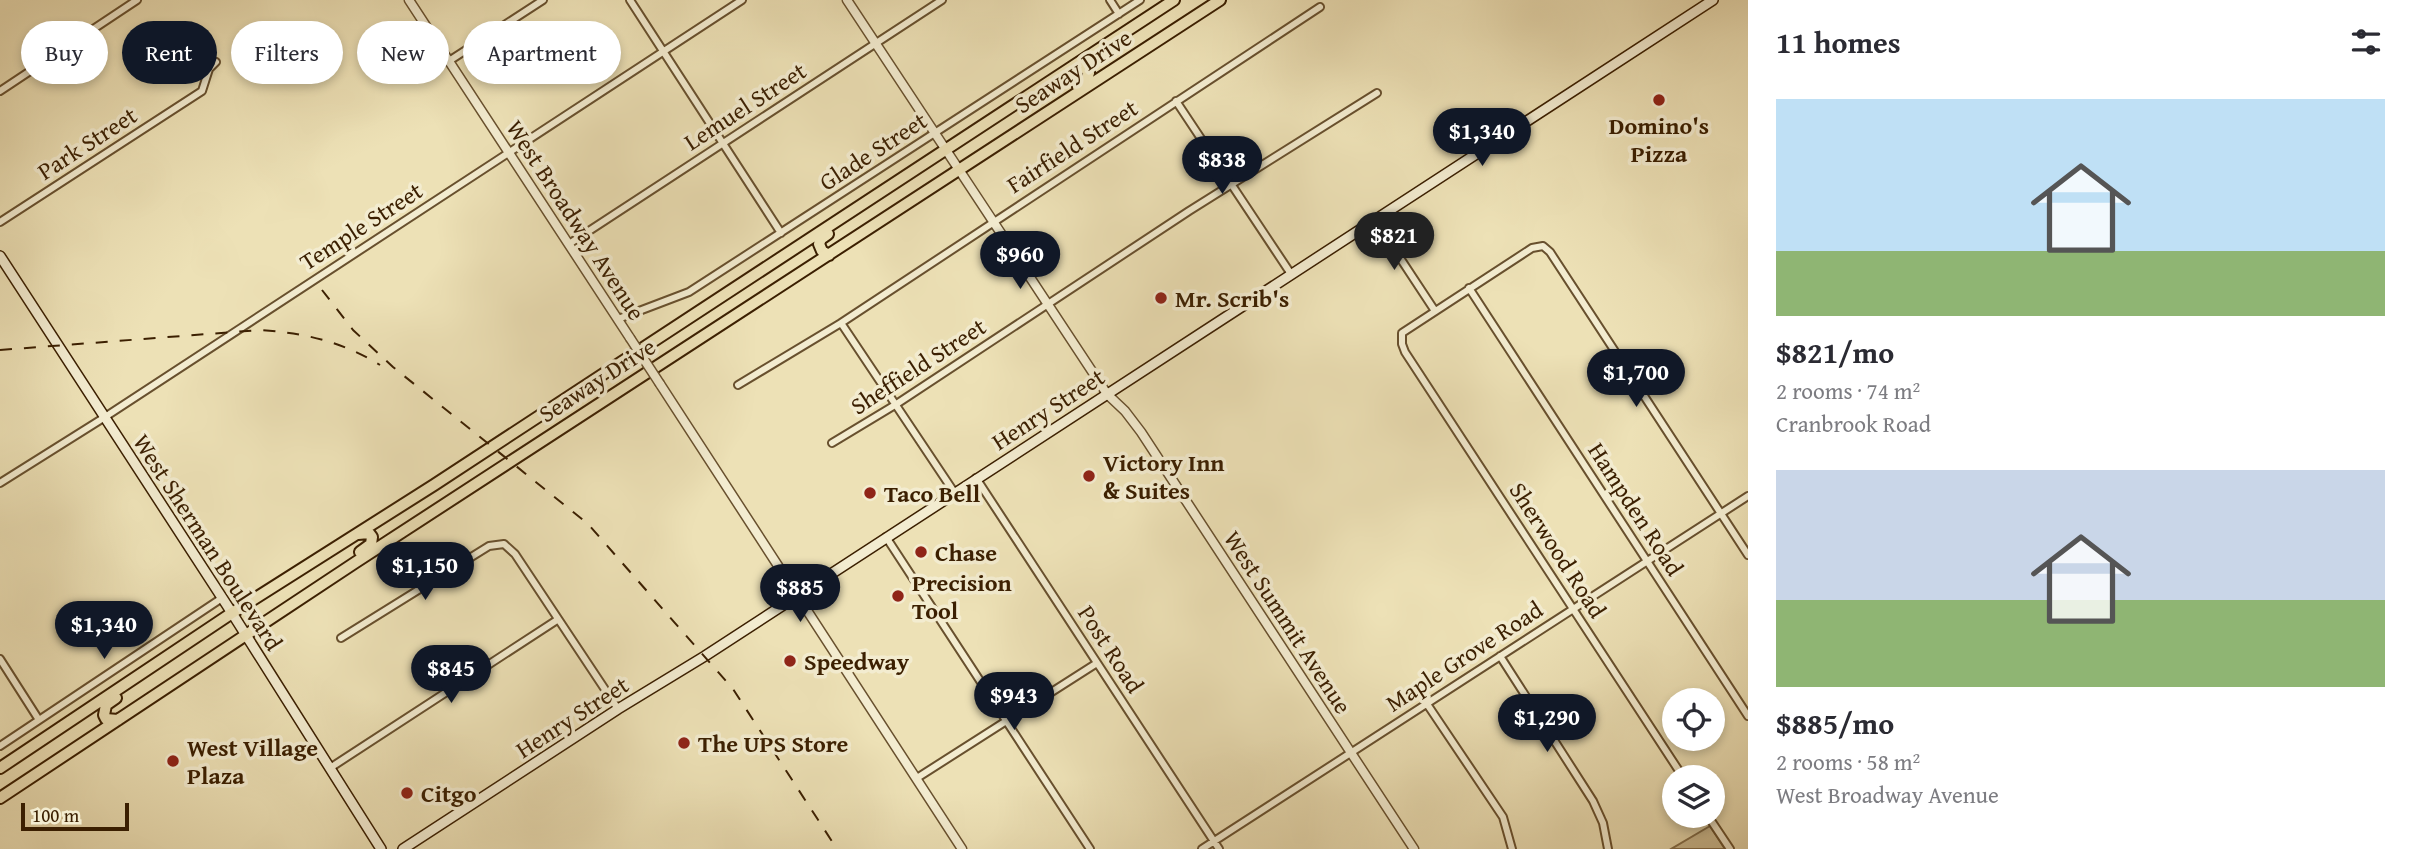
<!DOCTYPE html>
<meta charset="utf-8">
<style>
body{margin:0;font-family:"Gentium Book Plus",serif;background:#f7f7f7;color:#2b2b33;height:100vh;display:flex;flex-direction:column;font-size:26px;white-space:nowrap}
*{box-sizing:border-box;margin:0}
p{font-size:23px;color:#7c7c81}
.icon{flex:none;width:38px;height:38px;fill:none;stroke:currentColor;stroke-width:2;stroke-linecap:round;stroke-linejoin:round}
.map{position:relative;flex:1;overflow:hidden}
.drawer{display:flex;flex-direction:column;background:#fff;width:665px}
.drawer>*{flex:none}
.top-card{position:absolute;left:21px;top:21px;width:665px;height:63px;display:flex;gap:14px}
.fabs{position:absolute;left:1662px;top:688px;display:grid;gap:14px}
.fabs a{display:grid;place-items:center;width:63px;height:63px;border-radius:50%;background:#fff;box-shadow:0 4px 10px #0003;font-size:35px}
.scale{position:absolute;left:21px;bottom:18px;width:108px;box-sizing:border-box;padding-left:7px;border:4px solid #3b1f01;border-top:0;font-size:19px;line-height:24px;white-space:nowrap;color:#3b1f01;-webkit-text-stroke:5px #f3ecd0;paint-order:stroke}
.price{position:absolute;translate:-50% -60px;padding:0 16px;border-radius:24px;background:#111827;color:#fff;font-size:23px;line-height:46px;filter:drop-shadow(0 2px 4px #0008)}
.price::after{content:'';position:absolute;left:50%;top:42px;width:21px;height:16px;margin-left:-10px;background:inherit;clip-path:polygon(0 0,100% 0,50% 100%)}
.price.active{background:#222;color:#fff}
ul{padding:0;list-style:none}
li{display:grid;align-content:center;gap:14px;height:371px;padding:0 28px}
li span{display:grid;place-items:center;height:217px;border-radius:0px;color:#555}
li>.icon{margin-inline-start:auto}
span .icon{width:126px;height:126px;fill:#fffc;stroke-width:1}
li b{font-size:30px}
h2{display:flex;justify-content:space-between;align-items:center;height:84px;padding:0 28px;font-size:30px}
.chip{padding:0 24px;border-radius:32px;background:#fff;box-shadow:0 4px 10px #0003;font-size:24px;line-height:63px}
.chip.active{background:#111827;color:#fff}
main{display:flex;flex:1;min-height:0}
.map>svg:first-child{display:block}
.green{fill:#cfc097;stroke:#85704c;stroke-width:2}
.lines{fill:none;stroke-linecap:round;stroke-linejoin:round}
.minor-casing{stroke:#68502e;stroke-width:10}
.tertiary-casing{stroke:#68502e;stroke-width:11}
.secondary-casing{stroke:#3b1f01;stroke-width:12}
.trunk-casing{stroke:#3b1f01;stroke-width:14}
.minor{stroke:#f3ecd0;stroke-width:6}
.tertiary{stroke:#f3ecd0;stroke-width:8}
.secondary{stroke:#f3ecd0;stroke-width:9}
.trunk{stroke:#ede1b6;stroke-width:10}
.rail{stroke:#3b1f01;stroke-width:2;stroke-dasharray:12 12;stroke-linecap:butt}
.tertiary-bridge-casing{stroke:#68502e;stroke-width:11;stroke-linecap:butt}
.tertiary-bridge{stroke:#f3ecd0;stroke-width:8}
.poi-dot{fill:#8f2418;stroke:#f3ecd0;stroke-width:2.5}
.labels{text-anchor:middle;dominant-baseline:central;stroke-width:7;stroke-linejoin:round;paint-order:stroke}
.street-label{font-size:24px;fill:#3b1f01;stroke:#f3ecd0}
.poi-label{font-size:24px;font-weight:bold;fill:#3b1f01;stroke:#f3ecd0;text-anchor:start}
</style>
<main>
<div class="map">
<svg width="1748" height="849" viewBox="0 0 1748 849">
<rect width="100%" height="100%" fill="#ede1b6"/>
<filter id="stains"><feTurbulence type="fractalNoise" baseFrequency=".00286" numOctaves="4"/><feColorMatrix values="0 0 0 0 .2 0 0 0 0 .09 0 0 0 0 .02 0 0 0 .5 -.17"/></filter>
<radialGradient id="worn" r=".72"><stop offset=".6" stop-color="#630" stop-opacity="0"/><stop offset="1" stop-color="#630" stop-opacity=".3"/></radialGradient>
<!-- green -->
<path class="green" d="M 1710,826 L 1725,849 L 1671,849 Z"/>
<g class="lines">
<!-- minor casing -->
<g class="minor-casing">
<path id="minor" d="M 630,0 L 781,233
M 1110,0 L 1119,14
M 449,61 L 543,0
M 0,91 L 137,0
M 1176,101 L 1291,274
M 1375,220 L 1435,311
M 0,222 L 202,91 L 209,69 L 216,62
M 569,244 L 942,0
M 1469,288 L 1748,716
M 618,319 L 689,292 L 1140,0
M 841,323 L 954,492
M 738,385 L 841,323 L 1320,7
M 832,443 L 895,405 L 1189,211 L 1377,93
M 976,478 L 1219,849
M 0,483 L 105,417 L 742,0
M 886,537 L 1090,849
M 341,638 L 489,546 L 504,544 L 515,554 L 618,709
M 1500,656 L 1593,801 L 1603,823 L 1608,849
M 0,659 L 39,720
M 1427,704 L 1503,817 L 1512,849
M 0,746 L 222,598
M 330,768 L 557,620
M 1683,777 L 1405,352 L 1402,344 L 1402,333 L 1532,248 L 1543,246 L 1550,252 L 1748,555
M 917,778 L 1097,663
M 1708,816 L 1730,849
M 1202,849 L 1748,496"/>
</g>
<!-- tertiary casing -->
<g class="tertiary-casing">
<path id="tertiary" d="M 409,0 L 630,338
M 847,0 L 1107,394 L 1125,411 L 1141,432 L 1414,849
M 660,384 L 962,849"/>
</g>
<!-- secondary casing -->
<g class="secondary-casing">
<path id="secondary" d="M 0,256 L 232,613 L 381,849
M 403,849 L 618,709 L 705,656 L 1713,0"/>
</g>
<!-- trunk casing -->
<g class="trunk-casing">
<path id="trunk" d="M 1072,68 L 1084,67 L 1089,73 L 1086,80 L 1078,87
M 828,234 L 821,239 L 819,244 L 822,251 L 829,255
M 358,534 L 369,533 L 372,537 L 371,544 L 360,552
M 116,698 L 106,705 L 104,715 L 106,719 L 118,720
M 0,768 L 232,613 L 434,485 L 1174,0
M 0,798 L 356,562 L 1220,0"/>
</g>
<!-- minor -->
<use href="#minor" class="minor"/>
<!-- tertiary -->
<use href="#tertiary" class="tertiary"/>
<!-- secondary -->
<use href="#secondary" class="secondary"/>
<!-- trunk -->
<use href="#trunk" class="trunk"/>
<!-- rail -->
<path class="rail" d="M 322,290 L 353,330 L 393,367 L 588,524 L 733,689 L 837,849
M 0,350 L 260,330 C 304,333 341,341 380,365"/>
<!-- tertiary-bridge casing -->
<g class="tertiary-bridge-casing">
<path id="tertiary-bridge" d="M 630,338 L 660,384"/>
</g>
<!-- tertiary-bridge -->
<use href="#tertiary-bridge" class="tertiary-bridge"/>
</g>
<!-- markers -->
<g class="poi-dot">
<circle cx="1659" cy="100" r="7"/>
<circle cx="1161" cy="298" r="7"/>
<circle cx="1089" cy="476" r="7"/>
<circle cx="870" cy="493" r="7"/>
<circle cx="921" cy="552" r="7"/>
<circle cx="898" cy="596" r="7"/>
<circle cx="790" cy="661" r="7"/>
<circle cx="684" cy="743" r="7"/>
<circle cx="173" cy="761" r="7"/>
<circle cx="407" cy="793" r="7"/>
</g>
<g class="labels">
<!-- street labels -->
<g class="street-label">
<text transform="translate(1073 71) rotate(-33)">Seaway Drive</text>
<text transform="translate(745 106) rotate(-33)">Lemuel Street</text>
<text transform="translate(87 143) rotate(-33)">Park Street</text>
<text transform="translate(1072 146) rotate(-33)">Fairfield Street</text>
<text transform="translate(873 151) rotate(-33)">Glade Street</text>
<text transform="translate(576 220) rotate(57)">West Broadway Avenue</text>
<text transform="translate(361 226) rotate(-33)">Temple Street</text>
<text transform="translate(918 366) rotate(-33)">Sheffield Street</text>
<text transform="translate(597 380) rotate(-33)">Seaway Drive</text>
<text transform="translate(1048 409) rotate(-33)">Henry Street</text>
<text transform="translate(1636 509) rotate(57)">Hampden Road</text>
<text transform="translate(208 542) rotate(57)">West Sherman Boulevard</text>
<text transform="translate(1558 550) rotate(57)">Sherwood Road</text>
<text transform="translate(1288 622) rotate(57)">West Summit Avenue</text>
<text transform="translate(1111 649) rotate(57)">Post Road</text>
<text transform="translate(1464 656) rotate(-33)">Maple Grove Road</text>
<text transform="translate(572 717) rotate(-33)">Henry Street</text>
</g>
<!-- poi labels -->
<g class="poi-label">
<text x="1659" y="125" text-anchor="middle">Domino's<tspan x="1659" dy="28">Pizza</tspan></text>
<text x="1175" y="298">Mr. Scrib's</text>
<text x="1103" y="462">Victory Inn<tspan x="1103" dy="28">&amp; Suites</tspan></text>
<text x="884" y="493">Taco Bell</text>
<text x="935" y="552">Chase</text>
<text x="912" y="582">Precision<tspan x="912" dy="28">Tool</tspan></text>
<text x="804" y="661">Speedway</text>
<text x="698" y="743">The UPS Store</text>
<text x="187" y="747">West Village<tspan x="187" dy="28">Plaza</tspan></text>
<text x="421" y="793">Citgo</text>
</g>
</g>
<rect width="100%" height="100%" filter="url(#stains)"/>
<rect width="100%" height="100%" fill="url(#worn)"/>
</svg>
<div class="fabs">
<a><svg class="icon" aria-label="locate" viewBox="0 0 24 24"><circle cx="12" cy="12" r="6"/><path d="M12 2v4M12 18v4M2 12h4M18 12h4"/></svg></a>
<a><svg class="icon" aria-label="layers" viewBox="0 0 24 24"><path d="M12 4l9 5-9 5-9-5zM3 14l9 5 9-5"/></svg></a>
</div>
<div class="scale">100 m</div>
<b class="price" style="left:1482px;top:168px">$1,340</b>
<b class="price" style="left:1222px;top:196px">$838</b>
<b class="price active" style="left:1394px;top:272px">$821</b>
<b class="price" style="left:1020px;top:291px">$960</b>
<b class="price" style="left:1636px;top:409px">$1,700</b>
<b class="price" style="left:425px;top:602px">$1,150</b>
<b class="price" style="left:800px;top:624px">$885</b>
<b class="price" style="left:104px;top:661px">$1,340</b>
<b class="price" style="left:451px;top:705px">$845</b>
<b class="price" style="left:1014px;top:732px">$943</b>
<b class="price" style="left:1547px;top:754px">$1,290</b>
<div class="top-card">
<a class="chip">Buy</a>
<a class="chip active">Rent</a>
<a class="chip">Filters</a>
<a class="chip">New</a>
<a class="chip">Apartment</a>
</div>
</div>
<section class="drawer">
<h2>11 homes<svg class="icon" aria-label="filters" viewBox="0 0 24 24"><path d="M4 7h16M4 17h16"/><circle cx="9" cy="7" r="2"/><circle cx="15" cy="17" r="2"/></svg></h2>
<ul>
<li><span style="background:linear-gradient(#bfe0f5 70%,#8fb573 0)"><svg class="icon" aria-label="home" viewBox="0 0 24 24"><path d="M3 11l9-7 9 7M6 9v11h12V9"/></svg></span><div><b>$821/mo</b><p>2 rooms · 74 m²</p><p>Cranbrook Road</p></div></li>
<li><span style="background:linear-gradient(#c9d6e8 60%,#8fb573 0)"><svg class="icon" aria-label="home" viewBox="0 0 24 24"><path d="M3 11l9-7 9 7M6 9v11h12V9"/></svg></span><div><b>$885/mo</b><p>2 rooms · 58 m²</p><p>West Broadway Avenue</p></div></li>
</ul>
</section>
</main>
